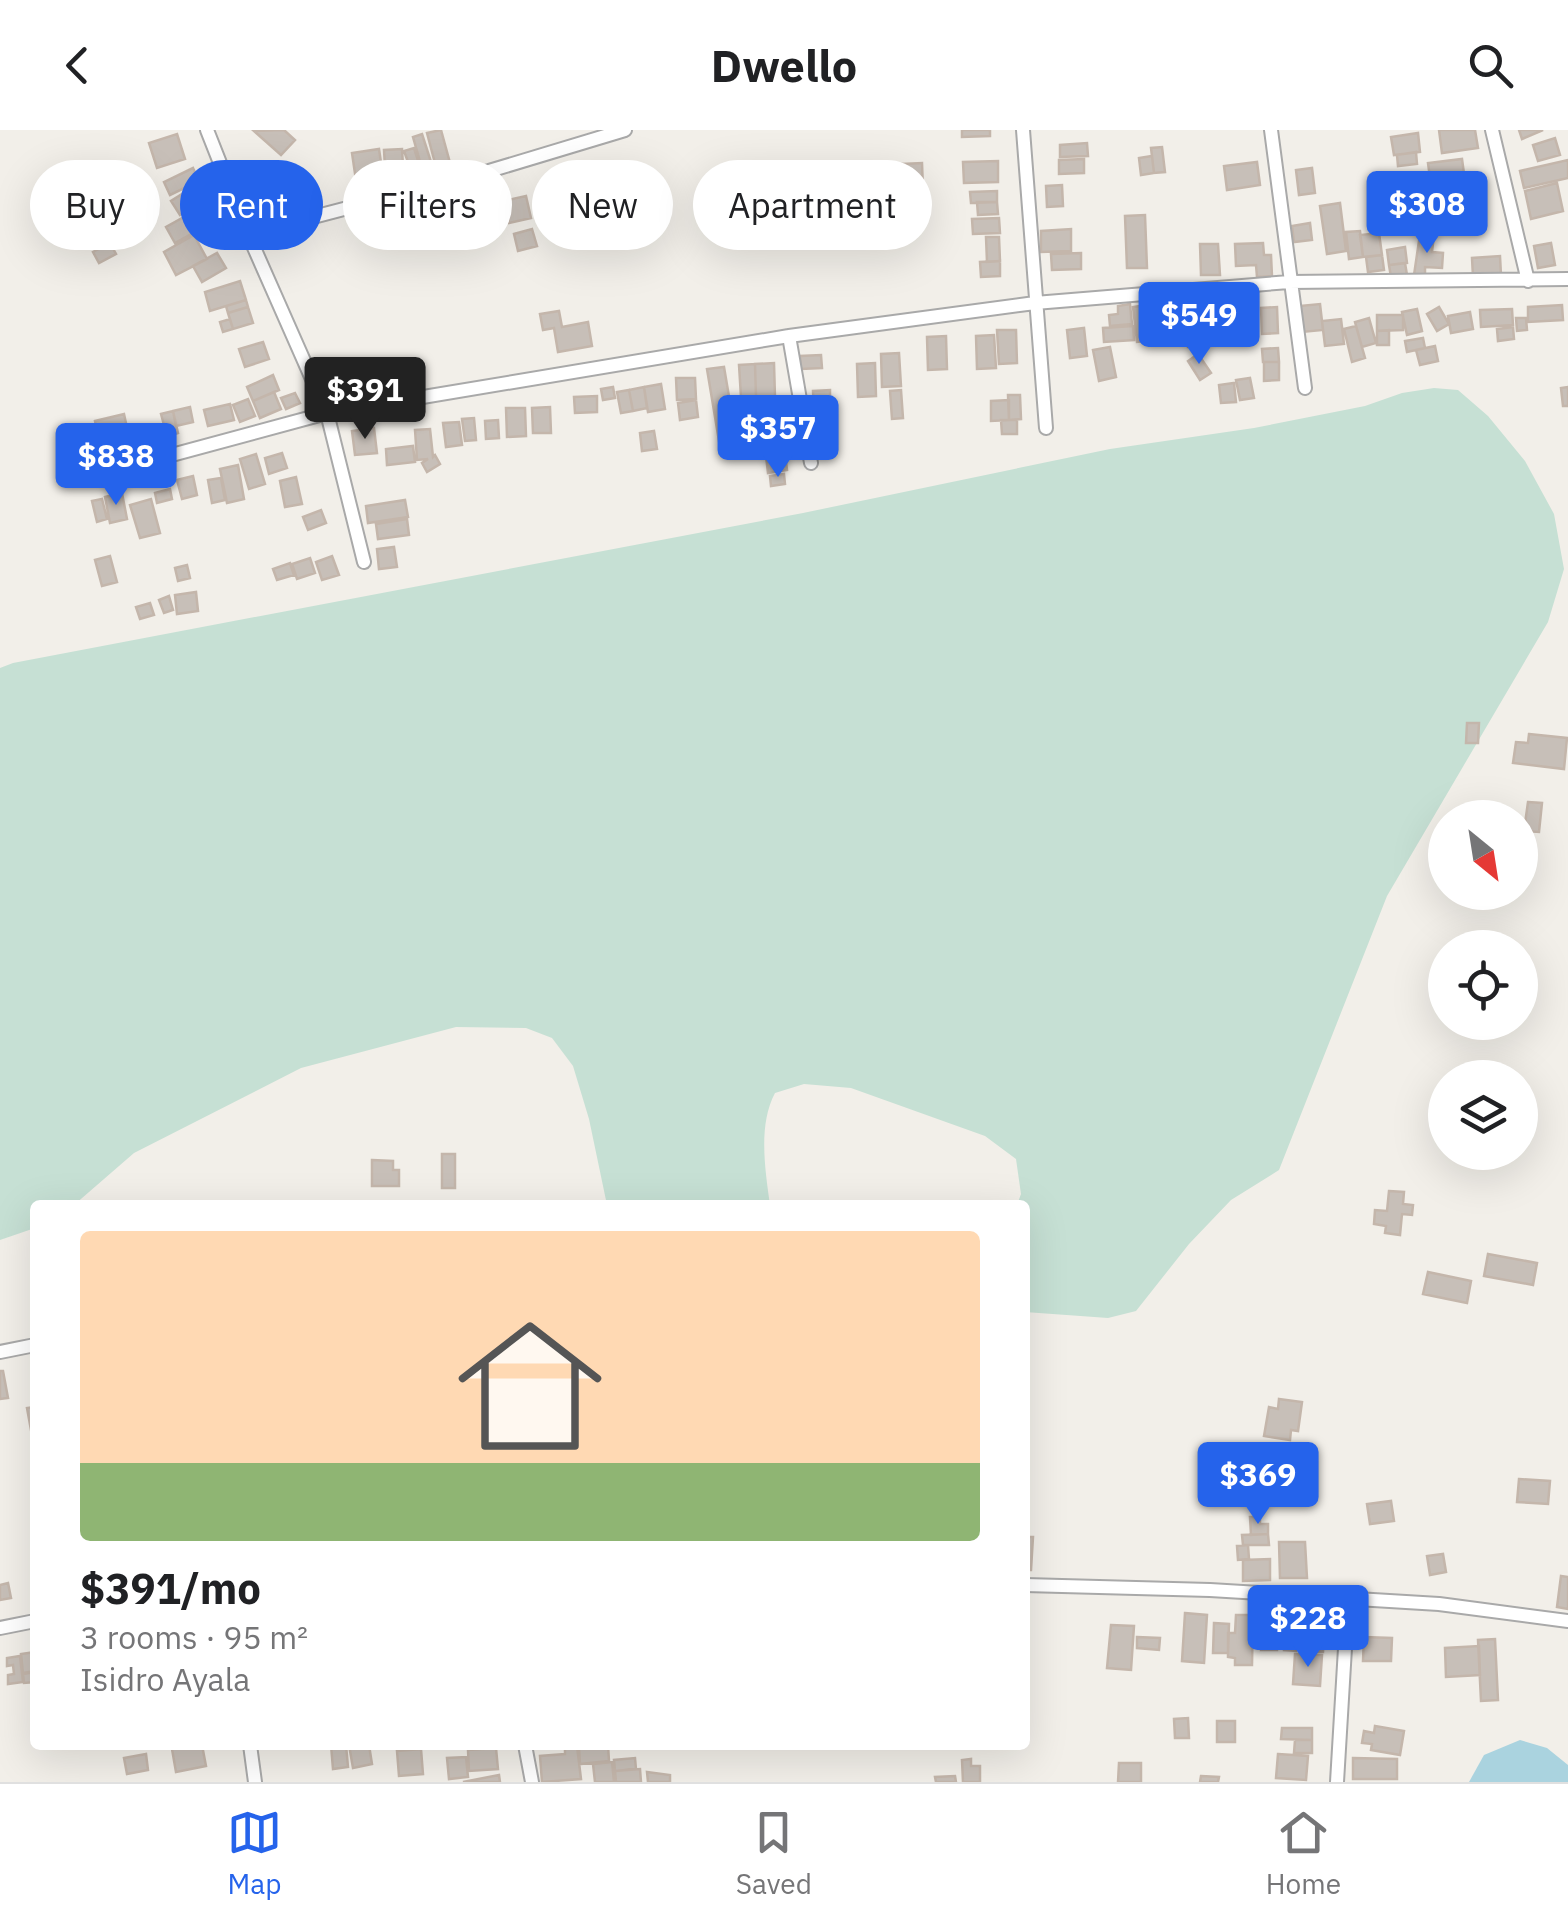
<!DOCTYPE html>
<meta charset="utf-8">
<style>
body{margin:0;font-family:"IBM Plex Sans",sans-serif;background:#f6f6f6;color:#202124;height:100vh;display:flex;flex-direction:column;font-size:38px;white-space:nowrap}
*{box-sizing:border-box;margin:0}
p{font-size:32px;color:#757577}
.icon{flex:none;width:55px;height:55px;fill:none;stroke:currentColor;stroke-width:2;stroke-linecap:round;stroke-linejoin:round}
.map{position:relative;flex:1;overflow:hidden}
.side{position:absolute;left:30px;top:1070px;width:1000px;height:550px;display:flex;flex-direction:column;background:#fff;border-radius:10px;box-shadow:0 10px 40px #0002}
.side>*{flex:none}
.guide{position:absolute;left:30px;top:30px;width:1000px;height:90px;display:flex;gap:20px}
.needle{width:65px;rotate:150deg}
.fabs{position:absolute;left:1428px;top:670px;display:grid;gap:20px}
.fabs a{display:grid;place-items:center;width:110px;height:110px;border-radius:50%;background:#fff;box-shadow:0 10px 40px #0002;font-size:50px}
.price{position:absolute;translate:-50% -85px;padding:0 22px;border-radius:10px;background:#2563eb;color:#fff;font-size:32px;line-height:65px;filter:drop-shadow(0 2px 5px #0008)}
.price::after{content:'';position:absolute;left:50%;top:60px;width:30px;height:22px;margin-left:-15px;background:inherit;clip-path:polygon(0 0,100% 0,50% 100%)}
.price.selected{background:#222;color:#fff}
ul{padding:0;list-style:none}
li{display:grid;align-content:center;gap:20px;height:530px;padding:0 50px}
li+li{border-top:2px solid #e0e0e0}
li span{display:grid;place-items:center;height:310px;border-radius:10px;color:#555}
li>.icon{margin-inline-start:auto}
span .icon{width:180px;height:180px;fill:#fffc;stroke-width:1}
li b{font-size:42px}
.tag{padding:0 35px;border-radius:45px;background:#fff;box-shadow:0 10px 40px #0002;font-size:35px;line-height:90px}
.tag.selected{background:#2563eb;color:#fff}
header{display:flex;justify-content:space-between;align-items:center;height:130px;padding:0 50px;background:#fff;font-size:45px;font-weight:700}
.dock{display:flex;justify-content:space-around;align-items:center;height:140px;border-top:2px solid #e0e0e0;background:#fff;font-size:28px;color:#757577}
.dock a{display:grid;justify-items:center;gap:5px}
.dock .selected{color:#2563eb}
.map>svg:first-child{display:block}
.wetland{fill:#c6e0d4}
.water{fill:#aad3df}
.building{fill:#c7bfb8;stroke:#c4b6ab;stroke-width:2.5}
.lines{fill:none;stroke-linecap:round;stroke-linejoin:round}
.street-casing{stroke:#a9a9a9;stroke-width:16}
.street{stroke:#fff;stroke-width:12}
</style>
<header><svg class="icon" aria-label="back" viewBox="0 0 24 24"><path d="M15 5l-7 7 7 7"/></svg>Dwello<svg class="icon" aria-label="search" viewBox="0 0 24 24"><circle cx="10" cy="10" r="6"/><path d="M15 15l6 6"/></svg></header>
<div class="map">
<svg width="1568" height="1652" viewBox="0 0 1568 1652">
<rect width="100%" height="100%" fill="#f2efe9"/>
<!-- wetland -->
<path class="wetland" d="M 1434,258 L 1458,260 L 1488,286 L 1525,331 L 1554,384 L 1564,439 L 1548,492 L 1387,766 L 1279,1040 L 1231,1070 L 1189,1114 L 1136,1181 L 1108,1188 L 1025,1182 L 1025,1075 L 1017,1075 L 1021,1064 L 1016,1029 L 985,1006 L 851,958 L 804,954 L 775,963 C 758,995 765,1039 770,1075 L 607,1075 L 589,989 L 573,936 L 552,908 L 526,898 L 456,897 L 301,938 L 134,1023 L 74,1075 L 35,1075 L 35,1098 L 0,1110 L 0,538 L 13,533 L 803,383 L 1110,319 L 1254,298 L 1365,276 L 1402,263 Z"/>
<!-- water -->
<path class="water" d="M 1520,1610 L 1547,1618 L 1568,1635 L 1568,1652 L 1469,1652 L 1484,1625 Z"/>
<!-- building -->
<path class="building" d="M 284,0 L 295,10 L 281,25 L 254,1 Z
M 441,0 L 450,33 L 436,37 L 427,3 Z
M 962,0 L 990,0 L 990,6 L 962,7 Z
M 1439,0 L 1475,0 L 1478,18 L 1442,23 Z
M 1519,0 L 1543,0 L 1522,9 Z
M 1418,3 L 1420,22 L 1394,25 L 1391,7 Z
M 177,4 L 185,29 L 157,38 L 149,13 Z
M 422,4 L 431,32 L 421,35 L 413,7 Z
M 1555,8 L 1560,25 L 1538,31 L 1533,15 Z
M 1087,13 L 1088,26 L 1060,27 L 1060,15 Z
M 1162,17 L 1165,42 L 1154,43 L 1151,18 Z
M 414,18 L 421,40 L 412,43 L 404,21 Z
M 379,19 L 384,53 L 357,57 L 352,23 Z
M 402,19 L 403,36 L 385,37 L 384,20 Z
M 1416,22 L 1417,34 L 1398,36 L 1397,25 Z
M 1152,26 L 1154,43 L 1141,45 L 1139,28 Z
M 1084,29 L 1084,43 L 1059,44 L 1059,30 Z
M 1462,29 L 1465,51 L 1431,55 L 1428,33 Z
M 1568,30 L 1568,48 L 1524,58 L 1520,41 Z
M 998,31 L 998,52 L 964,53 L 963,32 Z
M 1257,32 L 1260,55 L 1227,60 L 1224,36 Z
M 922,33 L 924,85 L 904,86 L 902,34 Z
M 193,38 L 199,51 L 170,65 L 164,52 Z
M 1312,38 L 1315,63 L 1299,65 L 1296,40 Z
M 1557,53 L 1563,81 L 1531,89 L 1525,61 Z
M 198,54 L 207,69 L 180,85 L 171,71 Z
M 1062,55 L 1063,76 L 1047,77 L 1046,56 Z
M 997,61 L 997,72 L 971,73 L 970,62 Z
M 526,66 L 531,88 L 509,93 L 504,71 Z
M 977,72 L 997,72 L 998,84 L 978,85 Z
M 1340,73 L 1346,121 L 1327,124 L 1320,76 Z
M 209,74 L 217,88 L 192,101 L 184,87 Z
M 1145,85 L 1147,138 L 1127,138 L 1125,86 Z
M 184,87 L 193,103 L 175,113 L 166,97 Z
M 999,88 L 1000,103 L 973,104 L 972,89 Z
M 1310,93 L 1312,110 L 1294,112 L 1292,96 Z
M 532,99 L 537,116 L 518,121 L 514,104 Z
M 1071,99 L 1071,121 L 1041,122 L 1041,101 Z
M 1360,101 L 1363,127 L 1349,129 L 1346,102 Z
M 1379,103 L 1382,125 L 1363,127 L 1360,105 Z
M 1420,104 L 1434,105 L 1432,122 L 1443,123 L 1442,138 L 1425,137 L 1425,146 L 1414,145 Z
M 194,105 L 207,129 L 176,145 L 164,122 Z
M 986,107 L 999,107 L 1000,131 L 987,132 Z
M 110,113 L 116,124 L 99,133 L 93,122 Z
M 1263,113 L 1264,125 L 1271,125 L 1272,146 L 1257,147 L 1256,135 L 1236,136 L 1235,114 Z
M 1551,113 L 1555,135 L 1538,138 L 1534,116 Z
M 1200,114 L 1218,114 L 1220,145 L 1201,145 Z
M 1405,117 L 1407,133 L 1389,135 L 1387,120 Z
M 217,123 L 226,138 L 202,152 L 193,136 Z
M 1081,123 L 1081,139 L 1052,140 L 1051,124 Z
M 1382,125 L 1384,140 L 1368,142 L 1366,127 Z
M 1500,126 L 1501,145 L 1473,147 L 1472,128 Z
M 1000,131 L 1000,146 L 981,147 L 980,132 Z
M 1405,133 L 1407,145 L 1391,147 L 1389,135 Z
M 240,151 L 246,170 L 210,181 L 205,162 Z
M 246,170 L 248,177 L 228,183 L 226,176 Z
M 1130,174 L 1132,194 L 1110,196 L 1109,185 L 1118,184 L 1118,176 Z
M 1154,174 L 1158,210 L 1137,212 L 1133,177 Z
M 1320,174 L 1323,200 L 1302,202 L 1299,176 Z
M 1562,175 L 1563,190 L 1528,192 L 1528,177 Z
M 1183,176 L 1186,210 L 1161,212 L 1158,178 Z
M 248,177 L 253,193 L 233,199 L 228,183 Z
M 1277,177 L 1278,203 L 1262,204 L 1261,178 Z
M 1439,177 L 1449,194 L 1437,201 L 1427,184 Z
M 1417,179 L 1422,201 L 1407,205 L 1402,182 Z
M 1512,179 L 1513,195 L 1481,197 L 1480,180 Z
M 1248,180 L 1249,197 L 1232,198 L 1232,181 Z
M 559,181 L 562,197 L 588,192 L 592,216 L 558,222 L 554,198 L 543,200 L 540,184 Z
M 1470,182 L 1473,199 L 1451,203 L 1448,186 Z
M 1207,183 L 1220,183 L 1220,206 L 1207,206 Z
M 1377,185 L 1403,185 L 1403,200 L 1377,201 Z
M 1369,188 L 1376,213 L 1362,217 L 1355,192 Z
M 1516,188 L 1526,188 L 1527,200 L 1517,201 Z
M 230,189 L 233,199 L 223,202 L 220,192 Z
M 1341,189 L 1344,214 L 1325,216 L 1322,191 Z
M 1204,190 L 1206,216 L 1188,217 L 1186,191 Z
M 1133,196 L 1134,210 L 1104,212 L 1103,198 Z
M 1356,196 L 1365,228 L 1352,232 L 1344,199 Z
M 1513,197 L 1514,209 L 1498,211 L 1497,199 Z
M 1084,198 L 1087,226 L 1070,228 L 1067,200 Z
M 997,200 L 1016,200 L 1017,233 L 999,234 Z
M 1389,200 L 1389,215 L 1377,215 L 1377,201 Z
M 994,205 L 996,238 L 977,239 L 976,206 Z
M 946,206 L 947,239 L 928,240 L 927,207 Z
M 1423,208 L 1425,218 L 1407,222 L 1405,211 Z
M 263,212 L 269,229 L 245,237 L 239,219 Z
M 1435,216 L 1438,231 L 1420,235 L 1416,220 Z
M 1110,217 L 1116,247 L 1099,251 L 1093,220 Z
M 1278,218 L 1279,232 L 1263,232 L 1262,219 Z
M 899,223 L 901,256 L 882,257 L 881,224 Z
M 1198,224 L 1211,243 L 1200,250 L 1188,231 Z
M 821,225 L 822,238 L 801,239 L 800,226 Z
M 1264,232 L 1279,232 L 1279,250 L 1264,251 Z
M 774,233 L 775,267 L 756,267 L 755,234 Z
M 875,233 L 876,266 L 858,267 L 857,234 Z
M 755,234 L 756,267 L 741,267 L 739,235 Z
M 724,237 L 736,308 L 719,311 L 707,239 Z
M 273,245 L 279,260 L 253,271 L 247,257 Z
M 676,248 L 695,248 L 696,269 L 677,270 Z
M 1250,248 L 1254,268 L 1240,270 L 1236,250 Z
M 1234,253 L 1236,272 L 1221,273 L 1219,255 Z
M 661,254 L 665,279 L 648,282 L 644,257 Z
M 613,257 L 615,268 L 603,270 L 601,259 Z
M 644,257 L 647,278 L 633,281 L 629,260 Z
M 1568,257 L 1568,276 L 1563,276 L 1561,258 Z
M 629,260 L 633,281 L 621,283 L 617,262 Z
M 830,260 L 830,282 L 814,283 L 813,261 Z
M 901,260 L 903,288 L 892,289 L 890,261 Z
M 274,262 L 281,279 L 260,288 L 253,271 Z
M 295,263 L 300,273 L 286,279 L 281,268 Z
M 1008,265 L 1020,265 L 1021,289 L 1009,290 Z
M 597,266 L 597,282 L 575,283 L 574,267 Z
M 248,269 L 255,286 L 240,292 L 233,275 Z
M 696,270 L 698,287 L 680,290 L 678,273 Z
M 1009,270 L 1009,290 L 991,291 L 991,271 Z
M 230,274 L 234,290 L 208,296 L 204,280 Z
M 190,277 L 193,292 L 176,296 L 173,281 Z
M 550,277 L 551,303 L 533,303 L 532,278 Z
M 506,278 L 525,278 L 526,306 L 507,307 Z
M 173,281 L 178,303 L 167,306 L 161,284 Z
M 124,284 L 129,307 L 100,314 L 95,291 Z
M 474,288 L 476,310 L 465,311 L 462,289 Z
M 498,290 L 499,308 L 486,309 L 485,291 Z
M 1001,290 L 1017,290 L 1017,304 L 1002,304 Z
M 459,292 L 462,315 L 446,317 L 443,293 Z
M 141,297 L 142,305 L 149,303 L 151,313 L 136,317 L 132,299 Z
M 829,297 L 829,321 L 817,322 L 816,298 Z
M 374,298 L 377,323 L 355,325 L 352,301 Z
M 430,299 L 433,327 L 435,325 L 440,334 L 427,342 L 422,333 L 428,329 L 417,330 L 415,300 Z
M 654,301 L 657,319 L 642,321 L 640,303 Z
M 120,310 L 122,320 L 103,325 L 100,314 Z
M 413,316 L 415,332 L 387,335 L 386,319 Z
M 282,323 L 287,338 L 269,344 L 265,328 Z
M 785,323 L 787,340 L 768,343 L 766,326 Z
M 256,324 L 265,354 L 249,359 L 240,329 Z
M 238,335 L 244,369 L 227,373 L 220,339 Z
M 784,344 L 785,354 L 771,356 L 770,346 Z
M 193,346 L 197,365 L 182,369 L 177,350 Z
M 296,347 L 302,374 L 285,377 L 280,351 Z
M 221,348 L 225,370 L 212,373 L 208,350 Z
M 170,359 L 172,369 L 157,373 L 155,363 Z
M 122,363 L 127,389 L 110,393 L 105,367 Z
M 102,369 L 107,389 L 97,392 L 92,371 Z
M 151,369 L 160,403 L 140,408 L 130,375 Z
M 405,370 L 408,387 L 368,393 L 366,376 Z
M 321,380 L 326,393 L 308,400 L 303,387 Z
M 407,389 L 409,405 L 378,409 L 376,394 Z
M 394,417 L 397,437 L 379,439 L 377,419 Z
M 110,426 L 117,452 L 102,456 L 95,430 Z
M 332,426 L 339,445 L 322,450 L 316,432 Z
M 310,428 L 315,443 L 297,449 L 292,434 Z
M 290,433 L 294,445 L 277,450 L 273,439 Z
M 187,435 L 190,448 L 178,451 L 175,438 Z
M 196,462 L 198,481 L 177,484 L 175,465 Z
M 169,466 L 173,480 L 164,483 L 159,470 Z
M 150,473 L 154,485 L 140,489 L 136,477 Z
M 1467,593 L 1479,593 L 1478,613 L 1466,613 Z
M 1529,604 L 1567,608 L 1564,639 L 1513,633 L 1516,612 L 1528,613 Z
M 1528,672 L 1542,673 L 1539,702 L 1524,701 Z
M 442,1024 L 455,1024 L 455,1058 L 442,1058 Z
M 372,1030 L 393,1031 L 393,1040 L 399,1040 L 399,1056 L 372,1056 Z
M 1389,1061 L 1404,1062 L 1403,1074 L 1413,1075 L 1412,1085 L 1402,1084 L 1400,1105 L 1385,1103 L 1386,1096 L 1374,1094 L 1375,1080 L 1387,1081 Z
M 1488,1124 L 1537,1133 L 1533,1155 L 1484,1146 Z
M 1428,1142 L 1471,1151 L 1467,1173 L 1423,1164 Z
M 0,1241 L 3,1241 L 8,1268 L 0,1269 Z
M 1279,1269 L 1302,1272 L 1298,1301 L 1291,1300 L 1290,1310 L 1264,1306 L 1269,1277 L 1278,1279 Z
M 35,1277 L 35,1322 L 27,1278 Z
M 1519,1349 L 1550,1351 L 1548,1374 L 1517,1372 Z
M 1391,1371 L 1394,1391 L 1370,1394 L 1367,1374 Z
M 1250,1387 L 1260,1387 L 1260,1394 L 1268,1394 L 1268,1404 L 1251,1405 Z
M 1268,1404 L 1269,1415 L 1243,1415 L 1242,1405 Z
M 1025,1407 L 1033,1407 L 1031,1440 L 1025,1440 Z
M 1279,1412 L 1305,1412 L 1307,1448 L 1280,1448 Z
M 1248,1415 L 1249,1429 L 1238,1430 L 1237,1416 Z
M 1443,1424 L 1446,1442 L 1430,1445 L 1427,1426 Z
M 1270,1429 L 1270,1450 L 1243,1451 L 1243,1430 Z
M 1561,1446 L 1568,1447 L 1568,1479 L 1557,1477 Z
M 8,1453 L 11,1468 L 0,1470 L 0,1455 Z
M 1185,1483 L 1207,1485 L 1204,1533 L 1182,1531 Z
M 1308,1483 L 1325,1484 L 1323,1522 L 1306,1521 Z
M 1286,1484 L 1298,1485 L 1296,1521 L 1284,1520 Z
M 1236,1485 L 1253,1485 L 1252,1535 L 1235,1535 L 1235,1528 L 1228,1527 L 1228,1503 L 1235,1503 Z
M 1261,1485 L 1278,1485 L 1277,1520 L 1261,1520 Z
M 1214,1493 L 1229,1494 L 1228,1523 L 1213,1523 Z
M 1111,1495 L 1134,1496 L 1131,1540 L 1107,1538 Z
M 1137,1507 L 1160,1508 L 1159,1520 L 1137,1518 Z
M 1364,1507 L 1392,1508 L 1391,1531 L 1363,1531 Z
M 1495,1509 L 1498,1570 L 1481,1571 L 1478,1510 Z
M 1479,1516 L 1480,1545 L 1446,1547 L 1445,1518 Z
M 35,1522 L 35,1541 L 23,1543 L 21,1524 Z
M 1295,1524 L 1322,1525 L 1320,1556 L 1293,1554 Z
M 20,1526 L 23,1552 L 8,1554 L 8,1545 L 14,1544 L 13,1535 L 7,1536 L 7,1528 Z
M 35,1542 L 35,1552 L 24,1553 L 23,1544 Z
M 1188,1588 L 1189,1608 L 1175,1608 L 1174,1589 Z
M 1217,1591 L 1235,1591 L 1235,1612 L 1217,1612 Z
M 1375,1596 L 1404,1601 L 1400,1625 L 1371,1620 L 1372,1614 L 1362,1613 L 1364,1601 L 1374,1603 Z
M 1282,1598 L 1312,1598 L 1312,1610 L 1281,1609 Z
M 1295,1610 L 1312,1610 L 1312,1623 L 1294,1623 Z
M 202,1615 L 206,1636 L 176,1642 L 172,1619 Z
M 331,1615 L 346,1615 L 348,1637 L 333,1639 Z
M 349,1615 L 369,1615 L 372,1634 L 353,1638 Z
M 608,1615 L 609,1631 L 580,1634 L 579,1617 Z
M 577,1616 L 581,1649 L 542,1652 L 540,1626 L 565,1624 L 565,1617 Z
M 496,1618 L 498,1639 L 469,1641 L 468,1620 Z
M 421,1619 L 423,1644 L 399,1646 L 397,1621 Z
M 146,1624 L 148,1640 L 127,1644 L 124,1628 Z
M 1278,1624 L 1308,1626 L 1306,1650 L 1276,1648 Z
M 466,1627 L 468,1647 L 449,1649 L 447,1628 Z
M 635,1628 L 636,1639 L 615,1641 L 614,1630 Z
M 1353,1628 L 1397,1629 L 1397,1649 L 1353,1649 Z
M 971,1629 L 971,1636 L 980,1636 L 980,1652 L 963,1652 L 962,1630 Z
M 612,1632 L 614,1652 L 595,1652 L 593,1634 Z
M 1119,1633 L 1141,1633 L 1141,1652 L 1118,1652 Z
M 640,1639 L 641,1652 L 616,1652 L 615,1641 Z
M 647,1642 L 670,1645 L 670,1652 L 648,1652 Z
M 499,1645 L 500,1652 L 463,1652 Z
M 955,1646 L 956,1652 L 936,1652 L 935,1647 Z
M 1201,1646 L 1219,1647 L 1218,1652 L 1200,1652 Z"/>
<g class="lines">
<!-- street casing -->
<g class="street-casing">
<path id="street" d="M 207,0 L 248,104 L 327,283 L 364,432
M 1023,0 L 1046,298
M 1271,0 L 1305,258
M 1492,0 L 1528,151
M 248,104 L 489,41 L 625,0
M 789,206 L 811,333
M 105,343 L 327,283 L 789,206 L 1035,173 L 1289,152 L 1568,149
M 0,1222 L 35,1215
M 1025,1455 L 1210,1460 L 1439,1474 L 1568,1491
M 0,1498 L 35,1491
M 250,1615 L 255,1652
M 525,1615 L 532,1652
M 1337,1652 L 1348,1468"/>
</g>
<!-- street -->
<use href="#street" class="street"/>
</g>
</svg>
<div class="fabs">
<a><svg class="needle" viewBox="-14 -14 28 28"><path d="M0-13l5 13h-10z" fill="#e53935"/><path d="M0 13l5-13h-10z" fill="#757577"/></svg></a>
<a><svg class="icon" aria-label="locate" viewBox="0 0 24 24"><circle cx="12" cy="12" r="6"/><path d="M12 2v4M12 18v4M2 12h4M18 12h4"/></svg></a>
<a><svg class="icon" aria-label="layers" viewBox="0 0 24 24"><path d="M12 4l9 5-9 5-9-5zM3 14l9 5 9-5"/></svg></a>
</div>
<b class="price" style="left:1427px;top:126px">$308</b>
<b class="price" style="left:1199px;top:237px">$549</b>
<b class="price selected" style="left:365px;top:312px">$391</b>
<b class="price" style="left:778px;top:350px">$357</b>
<b class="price" style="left:116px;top:378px">$838</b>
<b class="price" style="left:1258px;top:1397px">$369</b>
<b class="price" style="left:1308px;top:1540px">$228</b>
<div class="guide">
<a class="tag">Buy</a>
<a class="tag selected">Rent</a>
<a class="tag">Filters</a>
<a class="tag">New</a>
<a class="tag">Apartment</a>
</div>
<section class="side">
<ul>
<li><span style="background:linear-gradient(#ffd9b3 75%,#8fb573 0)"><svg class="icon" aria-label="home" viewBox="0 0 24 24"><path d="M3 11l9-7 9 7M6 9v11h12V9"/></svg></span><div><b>$391/mo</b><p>3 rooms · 95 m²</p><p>Isidro Ayala</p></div></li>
</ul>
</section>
</div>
<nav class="dock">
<a class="selected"><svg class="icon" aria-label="map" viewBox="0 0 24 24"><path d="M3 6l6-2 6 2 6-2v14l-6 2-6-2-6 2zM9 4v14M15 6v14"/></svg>Map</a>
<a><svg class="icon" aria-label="saved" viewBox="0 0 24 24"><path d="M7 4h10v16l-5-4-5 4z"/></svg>Saved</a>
<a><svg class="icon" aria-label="home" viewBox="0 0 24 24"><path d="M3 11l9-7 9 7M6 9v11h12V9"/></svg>Home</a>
</nav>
